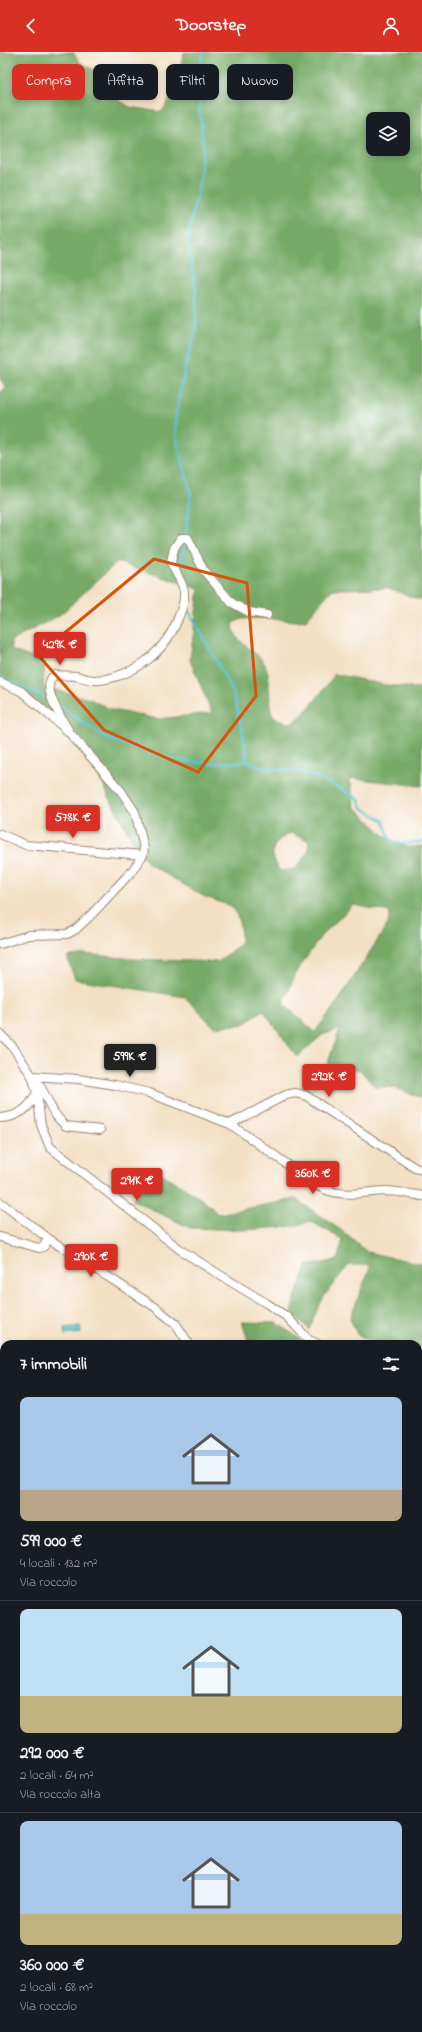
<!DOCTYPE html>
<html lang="it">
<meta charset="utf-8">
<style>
body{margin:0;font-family:"Indie Flower",sans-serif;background:#242831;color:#f1f3f6;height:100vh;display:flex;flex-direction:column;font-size:15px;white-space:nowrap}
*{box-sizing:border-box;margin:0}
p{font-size:13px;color:#9ea1a6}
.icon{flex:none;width:22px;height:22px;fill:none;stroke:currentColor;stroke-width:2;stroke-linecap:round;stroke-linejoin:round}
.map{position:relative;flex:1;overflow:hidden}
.sheet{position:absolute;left:0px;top:1288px;width:422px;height:692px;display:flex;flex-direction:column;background:#171b24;border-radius:12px 12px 0 0;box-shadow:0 2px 6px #0003}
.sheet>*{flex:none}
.top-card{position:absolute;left:12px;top:12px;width:398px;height:36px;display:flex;gap:8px}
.buttons{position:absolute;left:366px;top:60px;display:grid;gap:8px}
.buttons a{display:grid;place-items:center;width:44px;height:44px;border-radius:8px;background:#171b24;box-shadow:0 2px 6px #0003;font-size:20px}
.price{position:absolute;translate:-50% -34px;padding:0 9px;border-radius:4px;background:#d93025;color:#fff;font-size:13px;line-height:26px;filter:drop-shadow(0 1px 2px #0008)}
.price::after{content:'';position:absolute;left:50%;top:24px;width:12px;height:9px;margin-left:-6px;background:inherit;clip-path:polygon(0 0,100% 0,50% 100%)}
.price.current{background:#222;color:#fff}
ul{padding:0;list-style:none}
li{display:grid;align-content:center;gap:8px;height:212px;padding:0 20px}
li+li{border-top:1px solid #363941}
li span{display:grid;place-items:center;height:124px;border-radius:8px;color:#555}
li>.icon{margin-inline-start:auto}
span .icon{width:72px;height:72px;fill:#fffc;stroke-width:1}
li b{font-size:17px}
h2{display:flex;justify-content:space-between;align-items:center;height:48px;padding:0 20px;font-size:17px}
.tag{padding:0 14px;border-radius:8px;background:#171b24;box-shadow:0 2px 6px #0003;font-size:14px;line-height:36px}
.tag.current{background:#d93025;color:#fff}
header{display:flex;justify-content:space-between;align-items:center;height:52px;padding:0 20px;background:#d93025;color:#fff;font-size:18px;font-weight:700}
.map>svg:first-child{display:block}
.forest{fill:#74a965;stroke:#586a42;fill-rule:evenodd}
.water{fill:#56c1d1;stroke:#487678}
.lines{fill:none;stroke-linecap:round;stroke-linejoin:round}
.stream{stroke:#56c1d1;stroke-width:2.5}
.minor-casing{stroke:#978571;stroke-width:10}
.minor{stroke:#fff;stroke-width:8}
.marked{fill:none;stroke:#d7540e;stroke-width:3;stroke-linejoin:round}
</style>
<header><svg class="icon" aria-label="back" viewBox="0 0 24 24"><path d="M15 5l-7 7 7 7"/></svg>Doorstep<svg class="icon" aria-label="person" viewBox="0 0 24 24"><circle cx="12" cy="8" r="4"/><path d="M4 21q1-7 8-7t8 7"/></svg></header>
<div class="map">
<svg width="422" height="1980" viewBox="0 0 422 1980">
<rect width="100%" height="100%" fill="#fff"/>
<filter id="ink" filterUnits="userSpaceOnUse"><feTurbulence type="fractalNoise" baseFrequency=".025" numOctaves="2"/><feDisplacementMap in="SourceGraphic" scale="8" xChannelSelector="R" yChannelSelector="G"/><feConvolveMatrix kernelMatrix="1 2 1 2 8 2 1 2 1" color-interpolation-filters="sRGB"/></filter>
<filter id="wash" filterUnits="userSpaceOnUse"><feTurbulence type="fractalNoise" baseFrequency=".012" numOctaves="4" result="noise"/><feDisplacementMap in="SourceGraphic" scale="16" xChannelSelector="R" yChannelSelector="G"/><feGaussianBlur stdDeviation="0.9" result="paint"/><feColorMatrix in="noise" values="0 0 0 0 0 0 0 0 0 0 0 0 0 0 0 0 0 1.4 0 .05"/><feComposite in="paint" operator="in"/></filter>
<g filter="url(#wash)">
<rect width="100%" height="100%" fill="#f3e0c4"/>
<!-- forest -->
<path class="forest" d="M 0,0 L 73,0 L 80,11 L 103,22 L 99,36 L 130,55 L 162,60 L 175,38 L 184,0 L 422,0 L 422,547 L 417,547 L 388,536 L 332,537 L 306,568 L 297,569 L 259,566 L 242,567 L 233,571 C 233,593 257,596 265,613 C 272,627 268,644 271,659 C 272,664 276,667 281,669 C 285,670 289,672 293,670 C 303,666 328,632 335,622 L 386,633 L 422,637 L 422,734 L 350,726 L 354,754 L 385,784 L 407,795 L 422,794 L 422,1046 L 392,1035 L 375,1035 L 360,1018 L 327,1013 L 340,977 L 322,983 L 297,1005 L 263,958 L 244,972 L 214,975 L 185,945 L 75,927 L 67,905 L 84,902 L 133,907 L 218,910 L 241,891 C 241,878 240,867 233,855 L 203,844 L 149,812 L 134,792 L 97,722 L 87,707 L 70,688 L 57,667 L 0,628 L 0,341 L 6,335 L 0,327 ZM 373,67 L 403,67 L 403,97 L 373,97 ZM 117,510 L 199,537 L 190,608 L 212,661 L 158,667 L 112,658 L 90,647 L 43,635 L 45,611 L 11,598 L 11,589 L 60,563 ZM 291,781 L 309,789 L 308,801 L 295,817 L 280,819 C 268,801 271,790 291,781 ZM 353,853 L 390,860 L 388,872 L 339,948 L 315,980 L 283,952 L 297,919 L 321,884 Z
M 156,1118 L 203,1148 L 218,1162 L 296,1147 L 342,1179 L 367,1200 L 422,1212 L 422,1326 L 418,1326 L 418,1292 L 375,1292 L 357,1282 L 350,1266 L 371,1213 L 349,1213 C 330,1235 317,1250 310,1278 L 292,1262 C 293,1245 302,1230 307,1214 L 337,1208 L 343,1188 L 310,1169 L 295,1174 L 245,1178 L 190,1176 L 133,1148 Z
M 242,1270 L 277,1271 L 307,1292 L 249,1292 Z
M 0,1381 L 4,1382 L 4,1539 L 0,1538 Z
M 0,1611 L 4,1620 L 4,1733 L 0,1730 Z
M 0,1753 L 4,1755 L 4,1976 L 418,1976 L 418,1919 L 422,1921 L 422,1980 L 0,1980 Z"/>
<!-- water -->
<path class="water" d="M 80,1274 L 81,1281 L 65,1283 L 64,1276 Z"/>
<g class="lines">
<!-- stream -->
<path class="stream" d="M 180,521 L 191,442 L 176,385 L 176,362 L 185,315 L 196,278 L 196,239 L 188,191 L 191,170 L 198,140 L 203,95 L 199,46 L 199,18 L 204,0
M 185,552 L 233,640 L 243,682 L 247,709 L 265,717 L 295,719 L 317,725 L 351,742 L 359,748 L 362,756 L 383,768 L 391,789 L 405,792 L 422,789
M 0,624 L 51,649
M 58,653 L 106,686 L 164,705 L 176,708 L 212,712 L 246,709
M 0,1813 L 3,1823 L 0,1834
M 0,1854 L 4,1856
M 64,1976 L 68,1980"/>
</g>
</g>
<g filter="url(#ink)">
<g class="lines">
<!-- minor casing -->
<g class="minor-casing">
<path id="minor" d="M 0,630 L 21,639 L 70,681 L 121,739 L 135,760 L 144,796 L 143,803 L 132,819 L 92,862 L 75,878 L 67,882 L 29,883 L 0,892
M 70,681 C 63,668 38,633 55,623 C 61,624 69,623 76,624 C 85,626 91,629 100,628 C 137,623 167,598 179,564 C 182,556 185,549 184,540 C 183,529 174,520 171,510 L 174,496 L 181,486 L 188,486 L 204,519 L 232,551 L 249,560 L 267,563
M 0,782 L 26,793 L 143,803
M 0,982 L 13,995 L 32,1024 L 37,1040 L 41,1073 L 50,1095 L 182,1199 L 223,1225 L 266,1251 L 287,1265 L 309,1288 L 318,1292
M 32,1024 L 78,1027 L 115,1033 L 149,1041 L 230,1072 L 318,1134 C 342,1147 359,1140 385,1139 C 397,1139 410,1142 422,1144
M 34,1026 C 49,1043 47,1058 66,1074 L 100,1078
M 0,1066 C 18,1065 30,1057 37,1040
M 230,1072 L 286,1043 L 295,1041 L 305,1043 L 415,1116 L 422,1118
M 0,1150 L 49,1187 L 155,1255 L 176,1272 L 189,1292
M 0,1185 L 39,1196 L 43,1195 L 49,1187
M 0,1352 L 4,1354
M 418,1354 L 422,1356
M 418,1430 L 422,1429
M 418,1525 L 421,1516
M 418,1681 L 422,1680"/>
</g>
<!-- minor -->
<use href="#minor" class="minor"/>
</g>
</g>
<!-- marked area -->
<path class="marked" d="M 154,507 L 247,531 L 256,644 L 198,720 L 104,678 L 38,603 Z"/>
</svg>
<div class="buttons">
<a><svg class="icon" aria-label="layers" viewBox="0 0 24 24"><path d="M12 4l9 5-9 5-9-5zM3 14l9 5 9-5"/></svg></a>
</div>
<b class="price" style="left:60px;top:614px">429K €</b>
<b class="price" style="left:73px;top:787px">578K €</b>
<b class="price current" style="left:130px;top:1026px">599K €</b>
<b class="price" style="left:329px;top:1046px">292K €</b>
<b class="price" style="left:313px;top:1143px">360K €</b>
<b class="price" style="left:137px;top:1150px">291K €</b>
<b class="price" style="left:91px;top:1226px">290K €</b>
<div class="top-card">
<a class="tag current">Compra</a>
<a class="tag">Affitta</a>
<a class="tag">Filtri</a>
<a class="tag">Nuovo</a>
</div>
<section class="sheet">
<h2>7 immobili<svg class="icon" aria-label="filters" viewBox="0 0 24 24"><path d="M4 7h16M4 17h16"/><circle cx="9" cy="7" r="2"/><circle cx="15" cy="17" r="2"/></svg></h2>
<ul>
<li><span style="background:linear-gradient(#a9c7e8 75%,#b9a48a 0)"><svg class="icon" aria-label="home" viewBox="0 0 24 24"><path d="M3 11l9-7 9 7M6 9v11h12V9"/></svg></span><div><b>599 000 €</b><p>4 locali · 132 m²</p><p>Via roccolo</p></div></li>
<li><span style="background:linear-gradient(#bfe0f5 70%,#c2b280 0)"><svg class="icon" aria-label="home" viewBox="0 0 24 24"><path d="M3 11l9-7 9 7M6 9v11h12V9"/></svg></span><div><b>292 000 €</b><p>2 locali · 64 m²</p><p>Via roccolo alta</p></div></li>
<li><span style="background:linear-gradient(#a9c7e8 75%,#c2b280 0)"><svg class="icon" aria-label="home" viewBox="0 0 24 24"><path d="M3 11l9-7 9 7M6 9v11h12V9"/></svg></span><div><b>360 000 €</b><p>2 locali · 68 m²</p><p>Via roccolo</p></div></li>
</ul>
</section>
</div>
